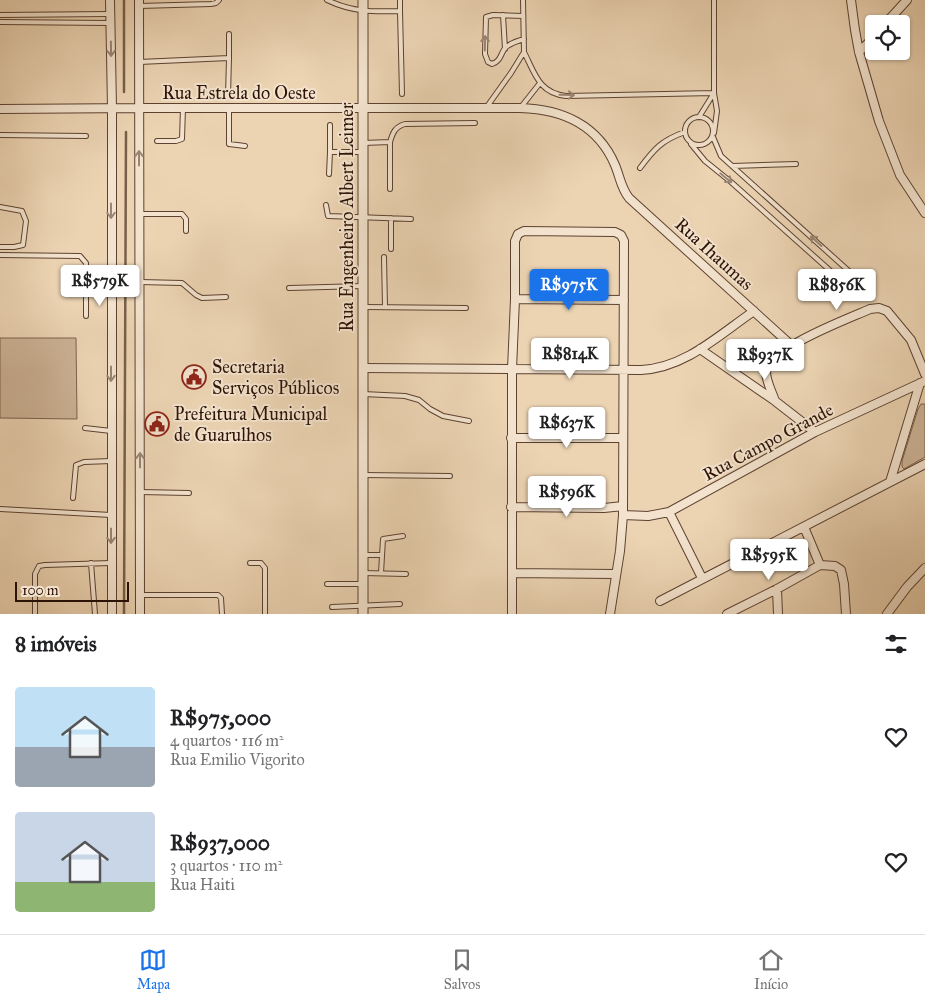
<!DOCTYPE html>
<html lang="pt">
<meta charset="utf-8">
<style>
body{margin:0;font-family:"IM FELL Great Primer",serif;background:#f2f2f2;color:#202124;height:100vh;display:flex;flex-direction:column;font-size:19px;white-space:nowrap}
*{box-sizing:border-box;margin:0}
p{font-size:16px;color:#757577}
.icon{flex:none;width:28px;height:28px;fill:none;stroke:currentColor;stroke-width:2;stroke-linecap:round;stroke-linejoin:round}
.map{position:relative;height:614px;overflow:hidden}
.side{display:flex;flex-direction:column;background:#fff;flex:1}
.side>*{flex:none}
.tools{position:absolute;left:865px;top:15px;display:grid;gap:10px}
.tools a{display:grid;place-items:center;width:45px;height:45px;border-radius:5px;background:#fff;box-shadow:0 1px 4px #0004;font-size:25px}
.scale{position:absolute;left:15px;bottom:12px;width:114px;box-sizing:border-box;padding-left:5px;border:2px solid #2d1206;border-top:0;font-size:14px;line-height:18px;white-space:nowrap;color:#2d1206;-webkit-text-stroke:4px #f3e3ce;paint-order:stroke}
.price{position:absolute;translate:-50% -42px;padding:0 11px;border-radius:5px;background:#fff;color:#222;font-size:16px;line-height:32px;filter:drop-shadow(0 1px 2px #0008)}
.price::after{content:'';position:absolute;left:50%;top:30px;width:15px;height:11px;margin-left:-8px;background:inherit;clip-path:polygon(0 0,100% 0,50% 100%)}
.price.on{background:#1a73e8;color:#fff}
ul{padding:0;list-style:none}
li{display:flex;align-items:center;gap:15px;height:125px;padding:0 15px}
li span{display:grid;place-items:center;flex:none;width:140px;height:100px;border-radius:5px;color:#555}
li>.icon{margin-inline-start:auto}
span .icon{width:60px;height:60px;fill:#fffc;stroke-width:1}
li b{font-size:21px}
h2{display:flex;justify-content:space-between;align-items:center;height:60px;padding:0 15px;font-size:21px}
.tabs{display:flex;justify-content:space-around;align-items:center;height:70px;border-top:1px solid #e0e0e0;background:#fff;font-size:14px;color:#757577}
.tabs a{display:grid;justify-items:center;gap:2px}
.tabs .on{color:#1a73e8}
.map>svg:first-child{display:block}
.green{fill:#ccb396;stroke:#7c624e}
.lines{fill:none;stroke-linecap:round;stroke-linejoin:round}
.stream{stroke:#795f4a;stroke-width:2.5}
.service-casing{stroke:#5d4231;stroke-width:6}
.minor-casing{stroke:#5d4231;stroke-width:10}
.tertiary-casing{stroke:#5d4231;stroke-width:11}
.service{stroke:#f3e3ce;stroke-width:4}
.minor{stroke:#f3e3ce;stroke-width:8}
.tertiary{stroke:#f3e3ce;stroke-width:9}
.oneway{stroke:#9a8574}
.labels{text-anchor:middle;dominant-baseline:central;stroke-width:4;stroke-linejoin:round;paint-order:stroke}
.street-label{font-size:18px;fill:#2d1206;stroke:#f3e3ce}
.poi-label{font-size:18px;fill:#2d1206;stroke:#f3e3ce;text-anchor:start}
</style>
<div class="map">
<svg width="925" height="614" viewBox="0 0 925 614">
<rect width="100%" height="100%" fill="#ecd4b3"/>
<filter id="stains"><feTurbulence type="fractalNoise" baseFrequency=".004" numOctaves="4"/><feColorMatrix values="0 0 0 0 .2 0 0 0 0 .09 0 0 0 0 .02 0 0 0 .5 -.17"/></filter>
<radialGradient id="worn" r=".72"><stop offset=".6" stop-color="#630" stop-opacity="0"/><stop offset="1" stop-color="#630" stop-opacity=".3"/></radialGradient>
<!-- green -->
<path class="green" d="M 0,338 L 76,338 L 77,419 L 0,418 Z
M 921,404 L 925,404 L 925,457 L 904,469 L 902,467 L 902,461 L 918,409 Z"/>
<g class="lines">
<!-- stream -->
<path class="stream" d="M 124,0 L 124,92
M 124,614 L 126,132"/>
<!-- service casing -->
<g class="service-casing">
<path id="service" d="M 327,0 C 352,12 373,12 400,11 L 402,94
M 714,0 L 714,93 L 717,111 L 714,133
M 139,6 L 211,4 L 216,3 L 219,0
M 400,11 L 400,0
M 0,15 L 110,14
M 503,15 L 505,49
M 523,16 L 493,15 L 486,17 L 485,54 L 488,62 L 492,64 C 501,61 500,55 505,48 C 510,43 517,41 524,39
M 0,22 L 110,23
M 229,34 L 229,58
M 524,52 C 535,74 539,93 566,96 L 714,93
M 139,62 L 229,58 L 228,96
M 521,107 L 540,83
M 229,108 L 229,144 L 245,146
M 486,108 L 511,73 L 524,52 L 523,0
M685 131a14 14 0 1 1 28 0a14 14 0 1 1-28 0Z
M 699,117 L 714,93
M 330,125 L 330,152
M 0,135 L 86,136
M 157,141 L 176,141 L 182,139 L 183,108
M 363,143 L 390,142 C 393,132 395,127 405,124 L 475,123
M 691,144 L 705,161 L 731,182 L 844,283 L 846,282 L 852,276 L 851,273 L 721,156 L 713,137
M 732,166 L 796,164
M 640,168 C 654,149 662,140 685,132
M 329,174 L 330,152 L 363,152
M 390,189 L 390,142
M 326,205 L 328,216 L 411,219
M 0,207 L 22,211 L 26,221 L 23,245 L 14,247 L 0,247
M 139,214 L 182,214 L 186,219 L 186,231
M 391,218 L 391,249
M 0,255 L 80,256 L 86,263 L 86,316
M 384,257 L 385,307
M 140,282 L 182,283 L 196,295 L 202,298 L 226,297
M 289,288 L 363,286
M 363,307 L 466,308
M 363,394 L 405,396 L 419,400 L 430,409 L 443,416 L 469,421
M 85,428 L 111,431
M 363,475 L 450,476
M 140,492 L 189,493
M 73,498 L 76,465 L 84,462 L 111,461
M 0,509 L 111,515
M 363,555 L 381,555
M 91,563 L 95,614
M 250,563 L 261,563 L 265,568 L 265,614
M 363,573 L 406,574
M 381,573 L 383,539 L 403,536
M 327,584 L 363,584
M 140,595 L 218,595 L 221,598 L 222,614
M 332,607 L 400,604
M 35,614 L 35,574 L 39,566 L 45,565 L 111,563"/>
</g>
<!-- minor casing -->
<g class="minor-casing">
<path id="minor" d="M 110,0 L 112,108 L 112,614
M 139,0 L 140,614
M 851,0 L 855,30 L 859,52 L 879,121 L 900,175 L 925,213
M 885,24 L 907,0
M 859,52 L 874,37
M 0,109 L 139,108 L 520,108 C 562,109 598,125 615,165 C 620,177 621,188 629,198 L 791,345
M 515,299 L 624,300
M 700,349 L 775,401 L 815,432
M 363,368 L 641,370 C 685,368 719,335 754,311
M 775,401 C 772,392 766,381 766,372 C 769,348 848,319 870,309 L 879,308 L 887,311 L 911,340 L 925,374
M 511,438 L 622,438
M 890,482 L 920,383
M 511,507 L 604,508 L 623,506
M 669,512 L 702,578
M 623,515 L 648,516 L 669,512 L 815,432 L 925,381
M 804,527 L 820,565
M 820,565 L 835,566 L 841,570 L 844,584 L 846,614
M 512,573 L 616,574
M 777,589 L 778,614
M 660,601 L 925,464
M 512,614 L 512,369 L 515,299 L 515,241 L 518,234 L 524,231 L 615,232 L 621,235 L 624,241 L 623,515 L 620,551 L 610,614
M 727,614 L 777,589 L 820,565
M 887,614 L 907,587 L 925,568"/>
</g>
<!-- tertiary casing -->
<g class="tertiary-casing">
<path id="tertiary" d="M 363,0 L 363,614"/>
</g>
<!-- service -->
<use href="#service" class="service"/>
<!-- minor -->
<use href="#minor" class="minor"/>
<!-- tertiary -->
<use href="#tertiary" class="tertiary"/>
</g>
<!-- one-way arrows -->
<defs><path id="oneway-shaft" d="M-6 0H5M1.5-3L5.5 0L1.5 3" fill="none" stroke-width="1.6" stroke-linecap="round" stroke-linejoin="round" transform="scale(1.25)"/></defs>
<g class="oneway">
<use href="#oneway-shaft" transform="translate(485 43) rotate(-89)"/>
<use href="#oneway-shaft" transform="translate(111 49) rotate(89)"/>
<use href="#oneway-shaft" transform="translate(567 95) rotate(1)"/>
<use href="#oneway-shaft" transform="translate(139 158) rotate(-90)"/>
<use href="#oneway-shaft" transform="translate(726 178) rotate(39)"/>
<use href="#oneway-shaft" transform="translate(111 211) rotate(90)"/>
<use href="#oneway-shaft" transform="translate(816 241) rotate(-138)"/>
<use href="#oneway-shaft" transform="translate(111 374) rotate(90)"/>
<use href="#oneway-shaft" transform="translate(140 460) rotate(-90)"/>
<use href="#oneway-shaft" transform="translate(111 536) rotate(90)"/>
</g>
<!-- icons -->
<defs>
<g id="civic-ring" transform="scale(1.25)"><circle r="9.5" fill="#f3e3ce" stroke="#8f2418" stroke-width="1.5"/><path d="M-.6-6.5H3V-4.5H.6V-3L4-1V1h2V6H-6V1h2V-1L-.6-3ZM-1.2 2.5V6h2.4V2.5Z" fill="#8f2418"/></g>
</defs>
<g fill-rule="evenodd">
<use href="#civic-ring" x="194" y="377"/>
<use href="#civic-ring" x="157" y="424"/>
</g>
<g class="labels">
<!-- street labels -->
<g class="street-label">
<text x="239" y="93">Rua Estrela do Oeste</text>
<text transform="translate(347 217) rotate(-90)">Rua Engenheiro Albert Leimer</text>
<text transform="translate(714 254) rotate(42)">Rua Ihaumas</text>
<text transform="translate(768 442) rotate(-28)">Rua Campo Grande</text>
</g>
<!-- poi labels -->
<g class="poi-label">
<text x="212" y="367">Secretaria<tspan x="212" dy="21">Serviços Públicos</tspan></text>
<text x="174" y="414">Prefeitura Municipal<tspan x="174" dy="21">de Guarulhos</tspan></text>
</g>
</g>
<rect width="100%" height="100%" filter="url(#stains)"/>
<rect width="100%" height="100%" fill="url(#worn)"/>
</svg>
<div class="tools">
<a><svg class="icon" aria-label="locate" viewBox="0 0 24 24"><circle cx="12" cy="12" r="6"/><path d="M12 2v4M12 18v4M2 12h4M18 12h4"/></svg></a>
</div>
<div class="scale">100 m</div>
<b class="price" style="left:100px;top:307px">R$579K</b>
<b class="price on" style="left:569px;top:311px">R$975K</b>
<b class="price" style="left:837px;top:311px">R$856K</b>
<b class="price" style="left:570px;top:380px">R$814K</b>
<b class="price" style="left:765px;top:381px">R$937K</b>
<b class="price" style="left:567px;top:449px">R$637K</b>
<b class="price" style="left:567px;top:518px">R$596K</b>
<b class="price" style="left:769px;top:581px">R$595K</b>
</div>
<section class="side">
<h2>8 imóveis<svg class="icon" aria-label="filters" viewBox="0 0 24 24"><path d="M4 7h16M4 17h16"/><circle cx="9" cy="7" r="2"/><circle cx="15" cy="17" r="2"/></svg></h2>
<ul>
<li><span style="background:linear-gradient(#bfe0f5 60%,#9aa5b1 0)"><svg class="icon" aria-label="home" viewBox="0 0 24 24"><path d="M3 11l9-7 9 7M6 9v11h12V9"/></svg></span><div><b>R$975,000</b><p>4 quartos · 116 m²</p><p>Rua Emilio Vigorito</p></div><svg class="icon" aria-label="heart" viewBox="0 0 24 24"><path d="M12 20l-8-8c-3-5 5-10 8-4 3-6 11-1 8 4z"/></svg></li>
<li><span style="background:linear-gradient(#c9d6e8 70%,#8fb573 0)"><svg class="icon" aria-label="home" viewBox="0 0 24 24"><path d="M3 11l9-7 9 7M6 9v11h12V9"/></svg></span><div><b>R$937,000</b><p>3 quartos · 110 m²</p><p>Rua Haiti</p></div><svg class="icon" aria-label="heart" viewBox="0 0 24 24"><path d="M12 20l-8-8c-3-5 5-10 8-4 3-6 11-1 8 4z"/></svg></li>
</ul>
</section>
<nav class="tabs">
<a class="on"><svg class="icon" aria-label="map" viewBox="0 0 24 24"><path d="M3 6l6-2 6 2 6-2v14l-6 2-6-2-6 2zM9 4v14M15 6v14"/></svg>Mapa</a>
<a><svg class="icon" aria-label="saved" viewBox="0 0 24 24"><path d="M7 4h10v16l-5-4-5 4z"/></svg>Salvos</a>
<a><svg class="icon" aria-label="home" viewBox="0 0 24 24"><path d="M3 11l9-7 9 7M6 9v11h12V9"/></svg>Início</a>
</nav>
